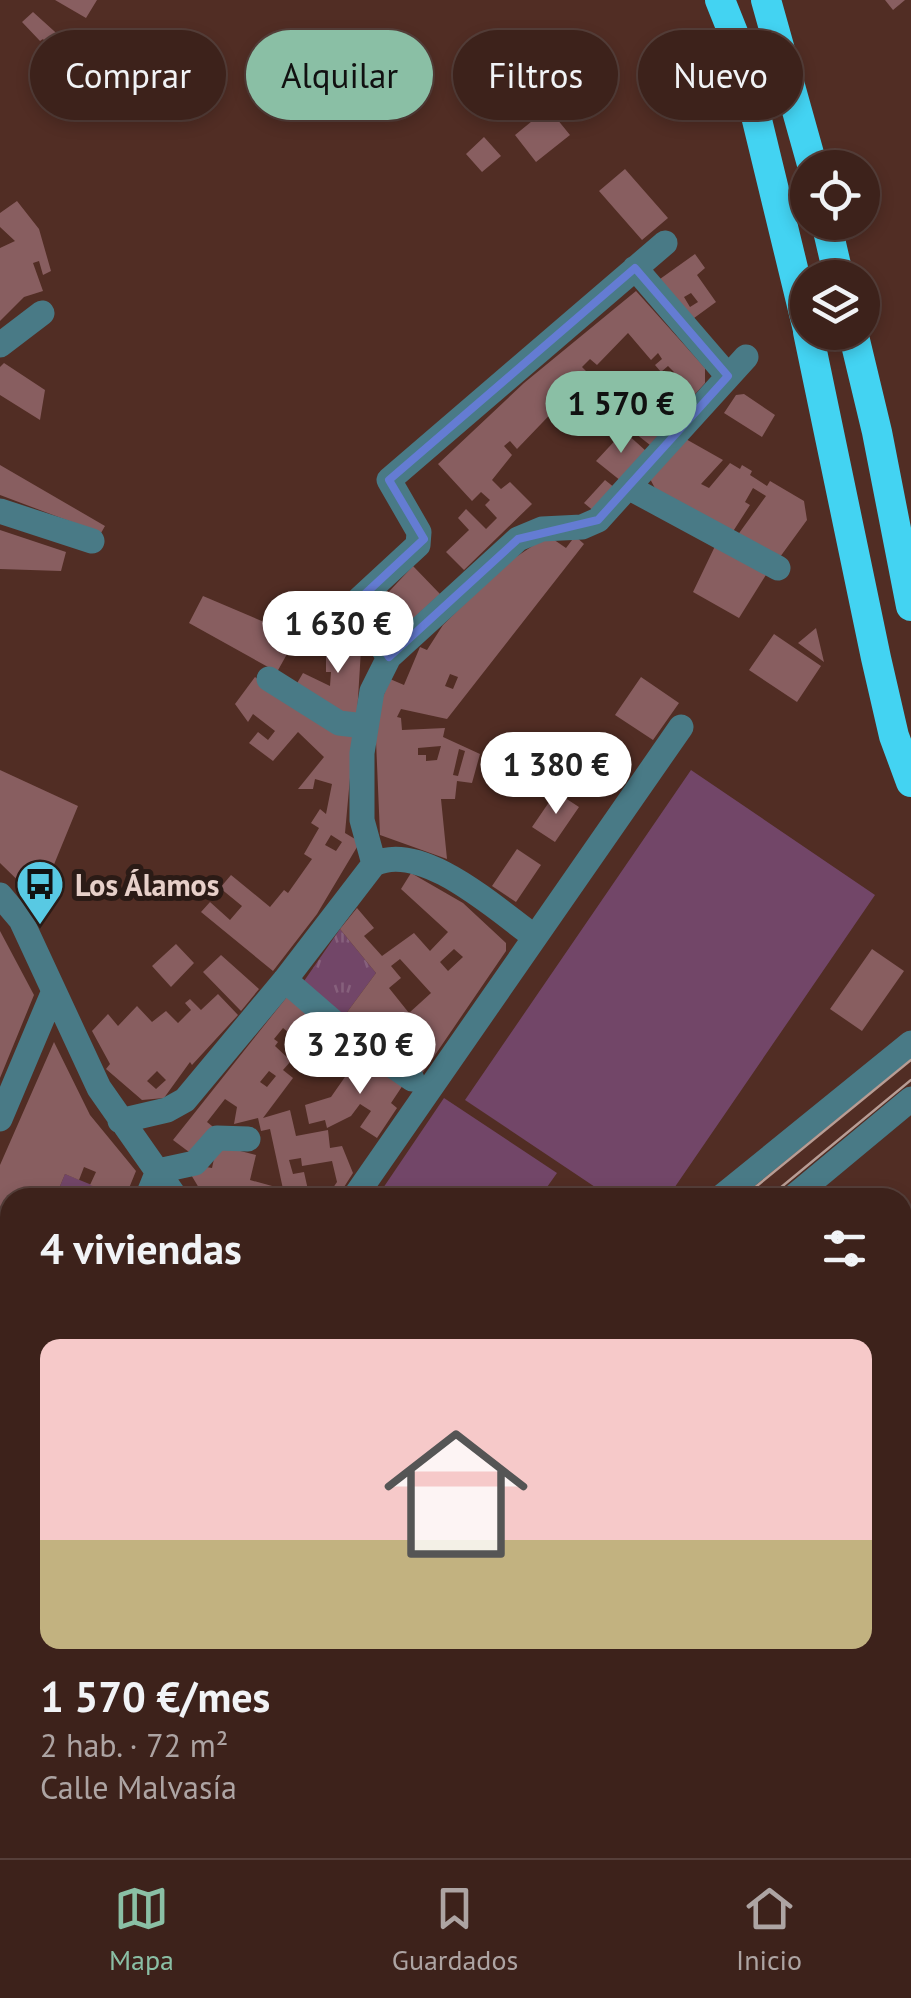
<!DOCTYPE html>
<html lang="es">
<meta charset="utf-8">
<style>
body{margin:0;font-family:"PT Sans",sans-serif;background:#442a24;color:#f1f3f6;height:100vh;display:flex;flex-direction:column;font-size:38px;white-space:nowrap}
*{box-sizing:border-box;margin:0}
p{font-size:32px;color:#ada4a3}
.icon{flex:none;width:55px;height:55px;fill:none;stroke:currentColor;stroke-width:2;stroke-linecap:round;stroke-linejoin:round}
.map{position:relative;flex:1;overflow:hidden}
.panel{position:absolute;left:0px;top:1188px;width:912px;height:672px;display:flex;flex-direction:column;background:#3d221b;border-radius:30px 30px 0 0;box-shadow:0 5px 15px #0003,0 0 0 2px #563f3a}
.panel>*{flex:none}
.guide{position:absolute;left:30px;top:30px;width:852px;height:90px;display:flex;gap:20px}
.tools{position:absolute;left:790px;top:150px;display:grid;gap:20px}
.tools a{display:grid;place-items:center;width:90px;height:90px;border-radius:50%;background:#3d221b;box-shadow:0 5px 15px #0003,0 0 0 2px #563f3a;font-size:50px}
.price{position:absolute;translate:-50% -85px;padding:0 22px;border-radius:35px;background:#fff;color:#222;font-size:32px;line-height:65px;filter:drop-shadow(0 2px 5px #0008)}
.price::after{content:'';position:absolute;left:50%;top:60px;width:30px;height:22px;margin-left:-15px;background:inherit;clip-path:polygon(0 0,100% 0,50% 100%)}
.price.on{background:#8abfa5;color:#111}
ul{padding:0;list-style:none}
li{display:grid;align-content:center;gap:20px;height:530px;padding:0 40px}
li span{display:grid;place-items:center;height:310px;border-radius:20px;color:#555}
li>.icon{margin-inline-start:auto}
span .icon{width:180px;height:180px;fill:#fffc;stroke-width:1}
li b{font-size:42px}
h2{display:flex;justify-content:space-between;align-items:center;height:120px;padding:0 40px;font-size:42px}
.chip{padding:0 35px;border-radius:45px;background:#3d221b;box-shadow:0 5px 15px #0003,0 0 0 2px #563f3a;font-size:35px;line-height:90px}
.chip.on{background:#8abfa5;color:#111}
.dock{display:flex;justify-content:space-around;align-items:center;height:140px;border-top:2px solid #563f3a;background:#3d221b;font-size:28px;color:#ada4a3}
.dock a{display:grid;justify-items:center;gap:5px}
.dock .on{color:#8abfa5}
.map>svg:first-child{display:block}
.built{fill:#5e3327}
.grass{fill:url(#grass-tufts)}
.garden{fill:url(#garden-furrows)}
.pitch{fill:#724668}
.building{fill:#885e60;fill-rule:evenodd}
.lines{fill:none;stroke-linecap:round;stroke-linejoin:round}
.path{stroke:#9d7f77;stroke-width:5;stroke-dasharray:5 5;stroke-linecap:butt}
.minor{stroke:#497a86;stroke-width:25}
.highway{stroke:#43d3f2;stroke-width:30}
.tram{stroke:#b89d95;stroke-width:2.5}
.marked{fill:none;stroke:#647cd3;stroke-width:8;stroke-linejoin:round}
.labels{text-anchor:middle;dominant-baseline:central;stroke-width:10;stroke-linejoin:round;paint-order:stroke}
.poi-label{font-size:30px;font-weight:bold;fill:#e7d0c9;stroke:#2b1b16;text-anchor:start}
</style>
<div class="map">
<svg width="911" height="1858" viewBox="0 0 911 1858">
<defs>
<pattern id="grass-tufts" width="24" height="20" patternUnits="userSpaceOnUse" patternTransform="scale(2.5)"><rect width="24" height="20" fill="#724668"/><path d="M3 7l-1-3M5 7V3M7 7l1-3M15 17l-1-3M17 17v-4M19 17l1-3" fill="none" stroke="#86607c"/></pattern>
<pattern id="garden-furrows" width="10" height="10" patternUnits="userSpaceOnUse" patternTransform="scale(2.5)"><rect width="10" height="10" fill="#724668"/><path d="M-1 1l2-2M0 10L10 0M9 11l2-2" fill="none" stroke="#86607c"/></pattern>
</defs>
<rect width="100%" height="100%" fill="#512d24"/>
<!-- built -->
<path class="built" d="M 10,1798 L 10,1850 L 455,1850 L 449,1858 L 0,1858 L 0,1805 Z"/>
<!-- grass -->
<path class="grass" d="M 340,929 L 376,973 L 342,1019 L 302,984 Z
M 65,1174 L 121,1197 L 55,1198 Z
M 2,1324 L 10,1328 L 10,1379 L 0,1375 Z"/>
<!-- garden -->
<path class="garden" d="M 10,1798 L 10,1829 L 0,1858 L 0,1805 Z
M 393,1850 L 455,1850 L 449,1858 L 391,1858 Z
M 667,1850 L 721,1850 L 724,1858 L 664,1858 Z"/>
<!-- pitch -->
<path class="pitch" d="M 691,770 L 875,895 L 668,1197 L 610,1197 L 465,1100 Z
M 444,1098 L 557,1173 L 540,1197 L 377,1197 Z
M 10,1845 L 10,1850 L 73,1850 L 71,1858 L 6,1858 Z
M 85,1850 L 174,1850 L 172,1858 L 83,1858 Z"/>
<!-- building -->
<path class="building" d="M 55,0 L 97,0 L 86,18 Z
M 885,0 L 905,0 L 893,10 Z
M 33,12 L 85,59 L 130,85 L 115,99 L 76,65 L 69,71 L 43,39 L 40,41 L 22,22 Z
M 495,94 L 503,106 L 490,114 L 482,103 Z
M 548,108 L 570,135 L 536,162 L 515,135 Z
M 484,137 L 501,156 L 482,172 L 466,154 Z
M 625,169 L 668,218 L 642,240 L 599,191 Z
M 17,201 L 39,229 L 51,271 L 43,275 L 39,261 L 33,263 L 43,291 L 24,297 L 0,321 L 0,248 L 15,241 L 0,227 L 0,213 Z
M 695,254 L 705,268 L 697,275 L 716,302 L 690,321 L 660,279 ZM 691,293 L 698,302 L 690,307 L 684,297 Z
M 636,291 L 705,368 L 705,383 L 650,445 L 626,426 L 657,389 L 664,396 L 671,388 L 664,381 L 674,372 L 668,366 L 661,372 L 655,365 L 662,359 L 658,353 L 651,360 L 628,333 L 597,365 L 590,359 L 582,367 L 589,374 L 517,449 L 510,441 L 504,446 L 512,455 L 492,480 L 501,489 L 510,482 L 532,504 L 464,570 L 446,552 L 469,530 L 458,518 L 466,509 L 486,529 L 497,518 L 485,505 L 490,500 L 481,492 L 472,501 L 438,464 L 524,383 Z
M 4,363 L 45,390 L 40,420 L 0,395 L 0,367 Z
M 744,394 L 775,415 L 762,437 L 724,413 L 736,395 Z
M 626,433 L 646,451 L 621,481 L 596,461 L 621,434 L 623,436 Z
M 684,438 L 723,460 L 701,484 L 709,488 L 730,463 L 740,469 L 742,465 L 752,471 L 750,475 L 767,486 L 770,481 L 804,501 L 807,520 L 780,557 L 737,536 L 766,496 L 753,488 L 745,502 L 750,505 L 732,533 L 657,492 L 649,477 Z
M 0,465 L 105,526 L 101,533 L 0,495 Z
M 605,480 L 615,488 L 595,512 L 584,503 Z
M 0,530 L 66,552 L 61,571 L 0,569 Z
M 575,536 L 584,544 L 447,719 L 401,709 L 397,717 L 401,718 L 402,730 L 445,728 L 443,737 L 480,754 L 472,783 L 457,781 L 455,799 L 441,799 L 447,859 L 380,835 L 375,717 L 390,679 L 404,685 L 420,647 L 427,650 L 443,625 L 504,565 L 540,541 L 550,537 L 566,548 ZM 450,674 L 458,677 L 453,689 L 445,686 ZM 441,746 L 437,760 L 426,761 L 426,755 L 418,755 L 418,748 ZM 459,749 L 465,751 L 458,776 L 453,775 Z
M 717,542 L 769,570 L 739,618 L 693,592 Z
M 413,566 L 440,594 L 391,639 L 368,614 Z
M 203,596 L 297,636 L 277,672 L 189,623 Z
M 816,628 L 824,662 L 798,643 Z
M 333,630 L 362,633 L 357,715 L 332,714 L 296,685 L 303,673 L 330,686 L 331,672 L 326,672 L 326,653 L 332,644 Z
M 774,634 L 821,666 L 797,702 L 749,670 Z
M 255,677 L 286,701 L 354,734 L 345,833 L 360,842 L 317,914 L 273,971 L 201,912 L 210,902 L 230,920 L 242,906 L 220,888 L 231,875 L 270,907 L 284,890 L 288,893 L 312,859 L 304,854 L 319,828 L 311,823 L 320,809 L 326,814 L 332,784 L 315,779 L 313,789 L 298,789 L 324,757 L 298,732 L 273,761 L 249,743 L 258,732 L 268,740 L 275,731 L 253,714 L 248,722 L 235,704 ZM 331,835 L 342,842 L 336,851 L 325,845 Z
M 641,677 L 679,703 L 653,740 L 615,715 Z
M 0,770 L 78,806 L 39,901 L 0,863 Z
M 556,792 L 579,807 L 555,842 L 532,827 Z
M 517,849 L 541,865 L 516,902 L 492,886 Z
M 411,873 L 463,903 L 506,943 L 506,951 L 420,1077 L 342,1019 L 376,973 L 340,929 L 357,908 L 374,928 L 364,936 L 382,956 L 414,933 L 430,951 L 448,932 L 401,889 ZM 454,949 L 463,957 L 448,971 L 440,962 ZM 400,959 L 431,993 L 409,1013 L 389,988 L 401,978 L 391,966 ZM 410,1015 L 415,1021 L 408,1033 L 401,1028 ZM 427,1034 L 434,1040 L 425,1052 L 418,1048 Z
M 0,931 L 34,995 L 0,1078 Z
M 176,944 L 194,963 L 171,987 L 152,966 Z
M 872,949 L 904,971 L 862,1031 L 830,1009 Z
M 221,955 L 259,989 L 241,1011 L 203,972 Z
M 290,993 L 341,1037 L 322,1060 L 303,1044 L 311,1035 L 301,1027 L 293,1036 L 283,1028 L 274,1039 L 278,1042 L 275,1046 L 291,1061 L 283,1070 L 293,1078 L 263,1118 L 290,1110 L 296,1136 L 328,1130 L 330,1148 L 342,1146 L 353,1173 L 337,1198 L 326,1198 L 337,1182 L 332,1161 L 302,1166 L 301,1158 L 289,1160 L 293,1174 L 304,1172 L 308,1190 L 325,1198 L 295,1198 L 297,1193 L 289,1191 L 285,1198 L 205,1198 L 190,1173 L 195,1165 L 212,1168 L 217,1145 L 256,1155 L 250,1180 L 283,1189 L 270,1129 L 261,1131 L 258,1118 L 234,1124 L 237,1107 L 225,1099 L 207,1122 L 217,1130 L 189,1152 L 173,1140 ZM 269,1071 L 276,1076 L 267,1087 L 260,1082 Z
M 218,994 L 238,1015 L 192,1065 L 190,1062 L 164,1098 L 142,1100 L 106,1069 L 110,1064 L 92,1031 L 108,1014 L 118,1026 L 137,1006 L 152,1022 L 166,1011 L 178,1023 L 191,1010 L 185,1003 L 190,999 L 201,1010 ZM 157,1071 L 166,1080 L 156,1089 L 147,1081 Z
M 54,1042 L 90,1115 L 136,1171 L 125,1198 L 90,1185 L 96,1172 L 84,1167 L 79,1180 L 65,1174 L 55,1198 L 10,1198 L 10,1232 L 6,1230 L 3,1239 L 10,1241 L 10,1328 L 0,1324 L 0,1165 Z
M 361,1054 L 405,1082 L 391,1103 L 397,1108 L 377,1138 L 360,1127 L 371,1111 L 360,1104 L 351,1116 L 327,1128 L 325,1120 L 309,1124 L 305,1105 L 331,1097 Z
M 905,1295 L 911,1297 L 911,1359 L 908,1371 L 911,1372 L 911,1421 L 907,1420 L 904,1432 L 911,1434 L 911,1441 L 902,1438 Z
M 0,1375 L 10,1379 L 10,1462 L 0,1469 Z
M 902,1487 L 911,1489 L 911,1532 L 902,1530 Z
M 7,1527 L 10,1531 L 10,1626 L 0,1611 L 0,1532 Z
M 903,1580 L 911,1583 L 911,1656 L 904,1682 Z
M 902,1817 L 911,1820 L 911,1852 L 902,1850 Z
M 205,1850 L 377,1850 L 375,1858 L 252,1858 L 238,1853 L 237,1858 L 203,1858 Z
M 538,1850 L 564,1850 L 572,1858 L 532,1858 Z
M 770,1850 L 872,1850 L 874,1853 L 872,1858 L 768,1858 Z"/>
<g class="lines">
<!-- path -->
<path class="path" d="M 879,1858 L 881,1850"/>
<!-- minor -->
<path class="minor" d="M 635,268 L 728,376
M 0,345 L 42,313
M 628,487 L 778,568
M 0,511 L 92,541
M 389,657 L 352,606 L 418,545 L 419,532 L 389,480 L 665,243
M 269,679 L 339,723 L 364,726
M 374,864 L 362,820 L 362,753 L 372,691 L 389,657 L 518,539 L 542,529 L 582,527 L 598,520 L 746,357
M 374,864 C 422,840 498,911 535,937
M 0,895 L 21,920 L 99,1088 L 176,1198
M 285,980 L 352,1038 L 412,1079
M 0,1119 L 53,993
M 120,1121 L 167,1110 L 185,1100 L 285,980 L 374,864
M 147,1198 L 158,1171 L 195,1163 L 217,1138 L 248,1139
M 354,1198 L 681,727
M 720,1198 L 911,1043
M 792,1198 L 911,1099
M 902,1273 L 911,1276
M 0,1496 L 10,1488
M 0,1715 L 10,1709
M 902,1736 L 911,1706
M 628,1850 L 634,1858
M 746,1850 L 747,1858
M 497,1858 L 504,1850
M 653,1858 L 654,1850"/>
<!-- highway -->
<path class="highway" d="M 720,0 L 740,50 L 808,330
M 766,0 L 813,168
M 826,222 L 839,278
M 808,332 L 876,658 L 894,736 L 911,782
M 853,332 L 877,432 L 911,606"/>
<!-- tram -->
<path class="tram" d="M 742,1198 L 911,1060
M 768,1198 L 911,1080
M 0,1735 L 10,1729
M 0,1755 L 10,1748"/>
</g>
<!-- marked area -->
<path class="marked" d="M 635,268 L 728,376 L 598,520 L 518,539 L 389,657 L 352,606 L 424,539 L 389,480 Z"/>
<!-- icons -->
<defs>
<g id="bus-pin" transform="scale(2.5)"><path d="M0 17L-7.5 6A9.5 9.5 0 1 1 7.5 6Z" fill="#58c9e3" stroke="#2b1b16"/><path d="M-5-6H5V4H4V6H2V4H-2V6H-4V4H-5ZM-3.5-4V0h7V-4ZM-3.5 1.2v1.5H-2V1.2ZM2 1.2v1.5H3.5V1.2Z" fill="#111"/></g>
</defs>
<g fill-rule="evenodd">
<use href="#bus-pin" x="40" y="884"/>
</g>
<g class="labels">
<!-- poi labels -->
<g class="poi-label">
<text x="75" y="884">Los Álamos</text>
</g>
</g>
</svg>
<div class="tools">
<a><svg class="icon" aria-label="locate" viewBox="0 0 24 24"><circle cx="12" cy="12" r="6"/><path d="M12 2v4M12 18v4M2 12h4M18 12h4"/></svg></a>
<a><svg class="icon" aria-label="layers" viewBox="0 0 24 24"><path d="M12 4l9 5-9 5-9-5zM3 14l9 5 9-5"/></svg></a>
</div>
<b class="price on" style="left:621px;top:456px">1 570 €</b>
<b class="price" style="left:338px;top:676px">1 630 €</b>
<b class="price" style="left:556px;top:817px">1 380 €</b>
<b class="price" style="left:360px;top:1097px">3 230 €</b>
<div class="guide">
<a class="chip">Comprar</a>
<a class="chip on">Alquilar</a>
<a class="chip">Filtros</a>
<a class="chip">Nuevo</a>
</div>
<section class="panel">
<h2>4 viviendas<svg class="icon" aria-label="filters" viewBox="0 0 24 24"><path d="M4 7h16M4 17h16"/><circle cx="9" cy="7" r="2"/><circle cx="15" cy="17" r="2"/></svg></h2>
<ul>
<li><span style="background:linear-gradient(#f6c9c9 65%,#c2b280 0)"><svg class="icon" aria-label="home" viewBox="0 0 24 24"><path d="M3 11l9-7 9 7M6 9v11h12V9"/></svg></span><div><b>1 570 €/mes</b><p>2 hab. · 72 m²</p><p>Calle Malvasía</p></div></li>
</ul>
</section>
</div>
<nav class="dock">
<a class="on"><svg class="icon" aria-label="map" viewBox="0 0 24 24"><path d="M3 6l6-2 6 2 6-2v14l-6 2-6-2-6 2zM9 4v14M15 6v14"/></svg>Mapa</a>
<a><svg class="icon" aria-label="saved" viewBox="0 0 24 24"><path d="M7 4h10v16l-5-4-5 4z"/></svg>Guardados</a>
<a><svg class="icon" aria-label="home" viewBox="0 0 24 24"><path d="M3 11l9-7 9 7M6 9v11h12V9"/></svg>Inicio</a>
</nav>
